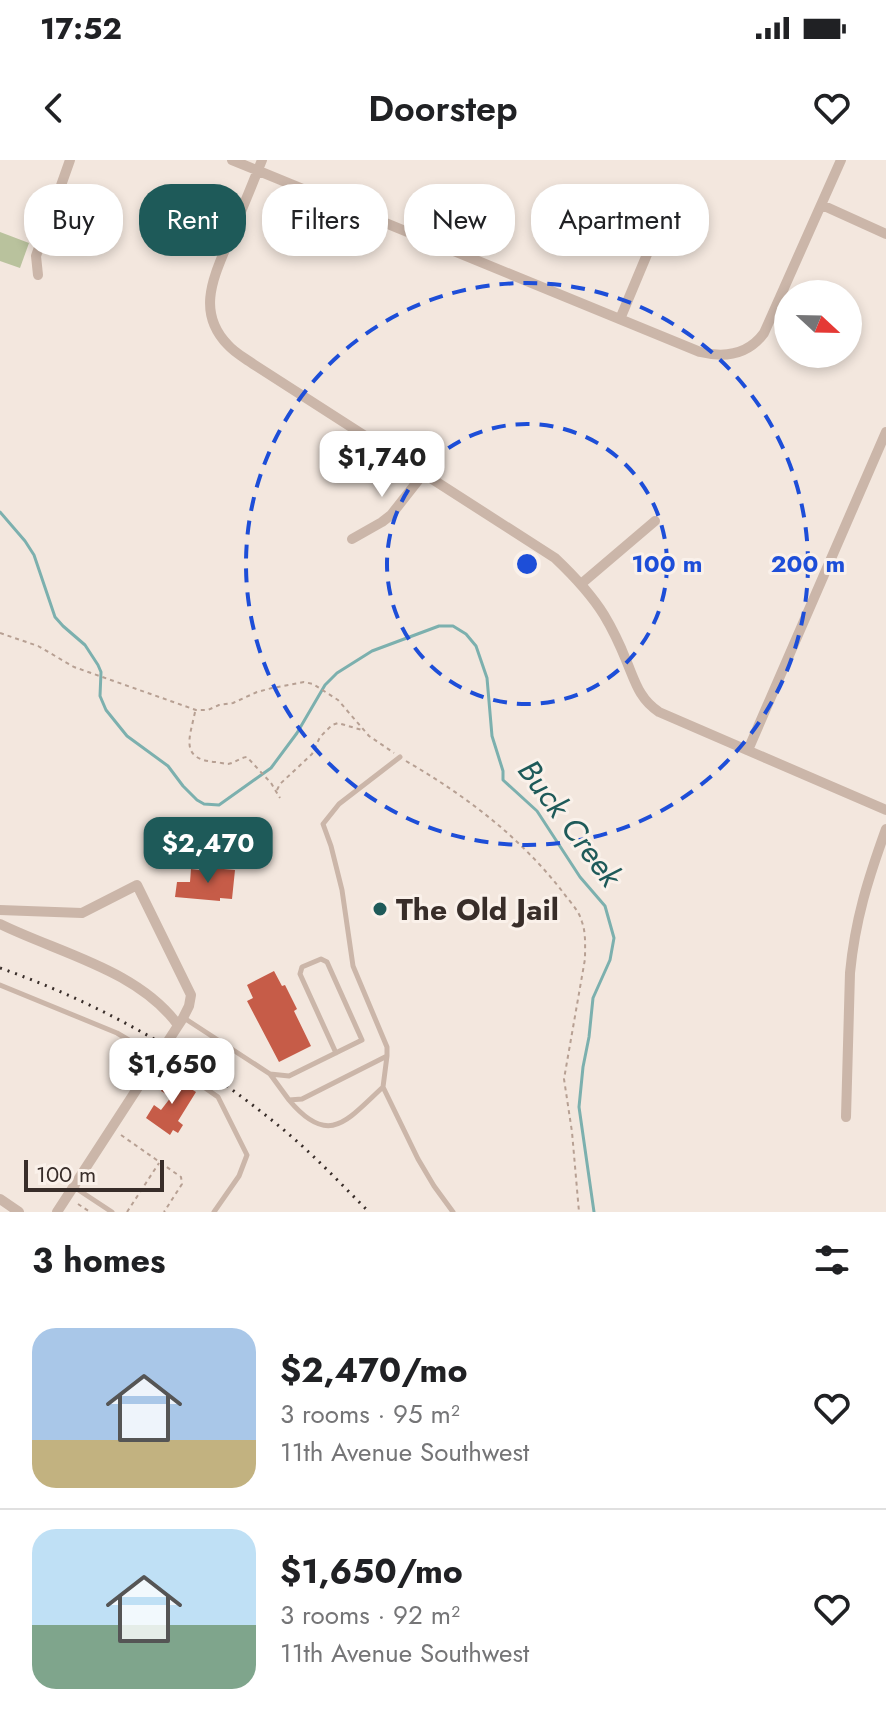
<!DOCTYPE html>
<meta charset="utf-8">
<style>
body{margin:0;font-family:Jost,sans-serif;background:#f6f6f6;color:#202124;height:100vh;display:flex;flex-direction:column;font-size:30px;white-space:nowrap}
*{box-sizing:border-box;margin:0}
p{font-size:26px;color:#757577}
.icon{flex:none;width:44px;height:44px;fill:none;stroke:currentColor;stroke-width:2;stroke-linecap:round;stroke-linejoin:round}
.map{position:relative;height:1052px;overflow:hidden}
.details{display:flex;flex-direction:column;background:#fff;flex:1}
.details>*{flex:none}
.guide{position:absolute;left:24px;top:24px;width:838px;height:72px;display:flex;gap:16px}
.needle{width:52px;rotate:112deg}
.fabs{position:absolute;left:774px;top:120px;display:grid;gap:16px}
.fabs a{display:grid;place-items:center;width:88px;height:88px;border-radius:50%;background:#fff;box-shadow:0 4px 12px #0003;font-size:40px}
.scale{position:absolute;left:24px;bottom:20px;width:140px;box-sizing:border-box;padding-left:8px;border:4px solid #382d29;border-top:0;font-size:22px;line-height:28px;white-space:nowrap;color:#382d29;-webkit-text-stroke:6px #faf1ea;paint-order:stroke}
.price{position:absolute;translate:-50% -68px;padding:0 18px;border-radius:16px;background:#fff;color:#222;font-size:26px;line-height:52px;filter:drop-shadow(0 2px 4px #0008)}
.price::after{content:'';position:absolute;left:50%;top:48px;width:24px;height:18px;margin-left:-12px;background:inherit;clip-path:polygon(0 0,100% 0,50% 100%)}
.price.current{background:#1e5a59;color:#fff}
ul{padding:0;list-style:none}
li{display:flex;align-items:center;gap:24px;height:200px;padding:0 32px}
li+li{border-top:2px solid #e0e0e0}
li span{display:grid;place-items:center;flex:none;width:224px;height:160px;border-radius:24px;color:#555}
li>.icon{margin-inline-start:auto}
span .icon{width:96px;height:96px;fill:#fffc;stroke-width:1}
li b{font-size:34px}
h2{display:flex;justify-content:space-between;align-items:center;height:96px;padding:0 32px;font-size:34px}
.chip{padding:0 28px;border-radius:32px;background:#fff;box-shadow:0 4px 12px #0003;font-size:28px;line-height:72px}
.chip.current{background:#1e5a59;color:#fff}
.status{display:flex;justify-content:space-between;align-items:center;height:56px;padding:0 40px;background:#fff;direction:ltr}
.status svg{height:22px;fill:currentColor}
header{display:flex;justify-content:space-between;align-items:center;height:104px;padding:0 32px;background:#fff;font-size:36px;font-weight:600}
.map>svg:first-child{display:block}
.green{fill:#b9c29d}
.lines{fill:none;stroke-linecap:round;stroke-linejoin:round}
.stream{stroke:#7cb0ae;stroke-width:3}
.building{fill:#c65c48}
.path{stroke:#b7a093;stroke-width:2;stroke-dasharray:4 4;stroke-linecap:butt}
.lane{stroke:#cbb6a9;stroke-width:5}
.street{stroke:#cbb6a9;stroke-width:10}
.rail{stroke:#382d29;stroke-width:3;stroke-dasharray:2 6;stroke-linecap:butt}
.ring{fill:none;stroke:#1d4ed8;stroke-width:4;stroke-dasharray:14 10}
.poi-dot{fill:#1e5a59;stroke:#faf1ea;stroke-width:3}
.labels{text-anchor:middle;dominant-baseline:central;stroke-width:6;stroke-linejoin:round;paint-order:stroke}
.poi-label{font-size:30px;font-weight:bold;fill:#382d29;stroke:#faf1ea;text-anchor:start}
.water-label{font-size:32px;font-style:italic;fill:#1e5a59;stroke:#faf1ea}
.centre{fill:#1d4ed8;stroke:#faf1ea;stroke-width:4}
.ring-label{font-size:24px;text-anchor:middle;font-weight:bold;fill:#1d4ed8;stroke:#faf1ea;stroke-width:6;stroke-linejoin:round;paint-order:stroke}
</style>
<div class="status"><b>17:52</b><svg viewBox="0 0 49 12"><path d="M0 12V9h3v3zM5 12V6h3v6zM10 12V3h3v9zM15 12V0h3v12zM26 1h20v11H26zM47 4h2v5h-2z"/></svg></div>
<header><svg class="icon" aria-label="back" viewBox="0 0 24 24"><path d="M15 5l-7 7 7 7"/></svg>Doorstep<svg class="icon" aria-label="heart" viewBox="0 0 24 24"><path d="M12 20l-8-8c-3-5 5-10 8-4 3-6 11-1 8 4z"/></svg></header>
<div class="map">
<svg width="886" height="1052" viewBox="0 0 886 1052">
<rect width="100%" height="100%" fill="#f3e7de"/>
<!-- green -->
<path class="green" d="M 0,72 L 29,83 L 20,108 L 0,101 Z"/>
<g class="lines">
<!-- stream -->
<path class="stream" d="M 0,352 L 25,381 L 34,395 L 55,457 L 63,466 L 85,485 L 98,505 L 101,512 L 100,536 L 106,550 L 127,576 L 168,606 L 183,626 L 197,640 L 204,644 L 219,645 L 271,608 L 297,573 L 325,525 L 337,513 L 372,491 L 439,466 L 453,466 L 466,474 L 476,486 L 487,518 L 492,576 L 503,611 L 503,620 L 537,651 L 580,717 L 605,746 L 614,778 L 610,800 L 593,838 L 589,877 L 583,907 L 579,947 L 594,1052"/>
</g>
<!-- building -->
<path class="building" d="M 209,674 L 220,690 L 207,699 L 196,683 Z
M 212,708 L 235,710 L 232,739 L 220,738 L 220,741 L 175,737 L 177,722 L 190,722 L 191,709 L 215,712 Z
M 274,811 L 282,826 L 285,825 L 297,849 L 294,851 L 311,886 L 279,902 L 247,841 L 253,838 L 247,825 Z
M 168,917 L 172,917 L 196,932 L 178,961 L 183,965 L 178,973 L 173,970 L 170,975 L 146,958 L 154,945 L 161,950 L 171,937 L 161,931 Z"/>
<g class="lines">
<!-- path -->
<path class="path" d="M 0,473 L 38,486 L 74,507 L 196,550 L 208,550 L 219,545 L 233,543 L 257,532 L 272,528 L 304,522 L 313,524 L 338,540 L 369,576 L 394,593
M 195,552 C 190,577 179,599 215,602 C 219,602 224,604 228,604 C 235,603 239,598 247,597 L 271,623 L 280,638
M 406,601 C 466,636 519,676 562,731 C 569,741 579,750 582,762 C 586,773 585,786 585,799 L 564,919 L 572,972 L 579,1052
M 277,630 L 280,624 L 312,594 L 320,577 L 332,565 L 338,563 L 362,570
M 121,975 L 181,1017 L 182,1024 L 164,1052
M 78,1044 L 90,1052
M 127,1052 L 159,1003"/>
<!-- lane -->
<path class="lane" d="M 0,825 L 117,873 L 181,911 L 218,937 L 247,995 L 239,1016 L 214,1052
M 184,858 L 270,914 L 289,916 L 362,880 L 327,802 L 321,799 L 302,807 L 300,814 L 336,893
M 387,896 L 383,927 L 418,999 L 434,1026 L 453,1052
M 270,914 L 289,940 L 302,939 L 387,896 L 387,887 L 353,806 L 342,730 L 331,686 L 323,664 L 339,644 L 400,597
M 289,940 C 329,988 347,960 383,927
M 74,1027 L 112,1052"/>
<!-- street -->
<path class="street" d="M 232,0 L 700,192 C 725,198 748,195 764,173 L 841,0
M 262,0 C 252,25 242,50 231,75 C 216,113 194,150 228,185 C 235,193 245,198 253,204 L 555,398 C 574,416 591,434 604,455 C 613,470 620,485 626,500 C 635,521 639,539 659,552 L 886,650
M 822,45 L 886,74
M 38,115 L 36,96 L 70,0
M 620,159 L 648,92
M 352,379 L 382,362 L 391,355 L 424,313
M 581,424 L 655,361
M 748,590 L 886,272
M 0,750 L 82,753 L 137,725 L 191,835 L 189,846 L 183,858 L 57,1052
M 0,764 C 59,793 138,810 178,865
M 846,957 L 850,813 C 855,760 868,719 886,669
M 0,1039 L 19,1052"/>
<!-- rail -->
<path class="rail" d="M 0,808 C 105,845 200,900 285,971 C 315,996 342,1025 369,1052"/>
</g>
<!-- distance rings -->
<g class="ring">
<circle cx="527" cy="404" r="140"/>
<circle cx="527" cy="404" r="281"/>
</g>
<!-- markers -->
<circle class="poi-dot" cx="380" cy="749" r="8"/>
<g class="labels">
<!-- poi labels -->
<g class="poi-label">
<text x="396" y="749">The Old Jail</text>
</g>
<!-- water labels -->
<g class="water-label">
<text transform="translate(570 663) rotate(53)">Buck Creek</text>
</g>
</g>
<circle cx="527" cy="404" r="12" class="centre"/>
<g class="ring-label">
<text x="667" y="412">100 m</text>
<text x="808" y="412">200 m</text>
</g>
</svg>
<div class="fabs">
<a><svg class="needle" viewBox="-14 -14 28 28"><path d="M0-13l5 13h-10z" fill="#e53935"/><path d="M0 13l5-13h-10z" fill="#757577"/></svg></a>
</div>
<div class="scale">100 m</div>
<b class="price" style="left:382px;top:339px">$1,740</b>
<b class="price current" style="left:208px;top:725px">$2,470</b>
<b class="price" style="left:172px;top:946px">$1,650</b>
<div class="guide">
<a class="chip">Buy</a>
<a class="chip current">Rent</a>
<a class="chip">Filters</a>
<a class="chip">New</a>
<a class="chip">Apartment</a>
</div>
</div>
<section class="details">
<h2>3 homes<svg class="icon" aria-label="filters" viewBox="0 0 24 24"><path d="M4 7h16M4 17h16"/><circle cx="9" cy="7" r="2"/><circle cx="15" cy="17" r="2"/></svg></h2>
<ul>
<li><span style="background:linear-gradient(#a9c7e8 70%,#c2b280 0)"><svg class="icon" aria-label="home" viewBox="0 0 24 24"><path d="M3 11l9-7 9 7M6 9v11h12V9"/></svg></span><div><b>$2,470/mo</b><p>3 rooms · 95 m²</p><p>11th Avenue Southwest</p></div><svg class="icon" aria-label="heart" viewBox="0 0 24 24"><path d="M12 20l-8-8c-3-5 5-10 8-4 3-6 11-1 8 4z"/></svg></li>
<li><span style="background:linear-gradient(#bfe0f5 60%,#7fa58c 0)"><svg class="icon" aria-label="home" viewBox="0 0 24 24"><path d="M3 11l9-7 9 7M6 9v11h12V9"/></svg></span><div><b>$1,650/mo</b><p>3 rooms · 92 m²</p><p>11th Avenue Southwest</p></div><svg class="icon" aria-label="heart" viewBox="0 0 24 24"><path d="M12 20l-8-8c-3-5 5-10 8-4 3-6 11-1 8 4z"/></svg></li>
</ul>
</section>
